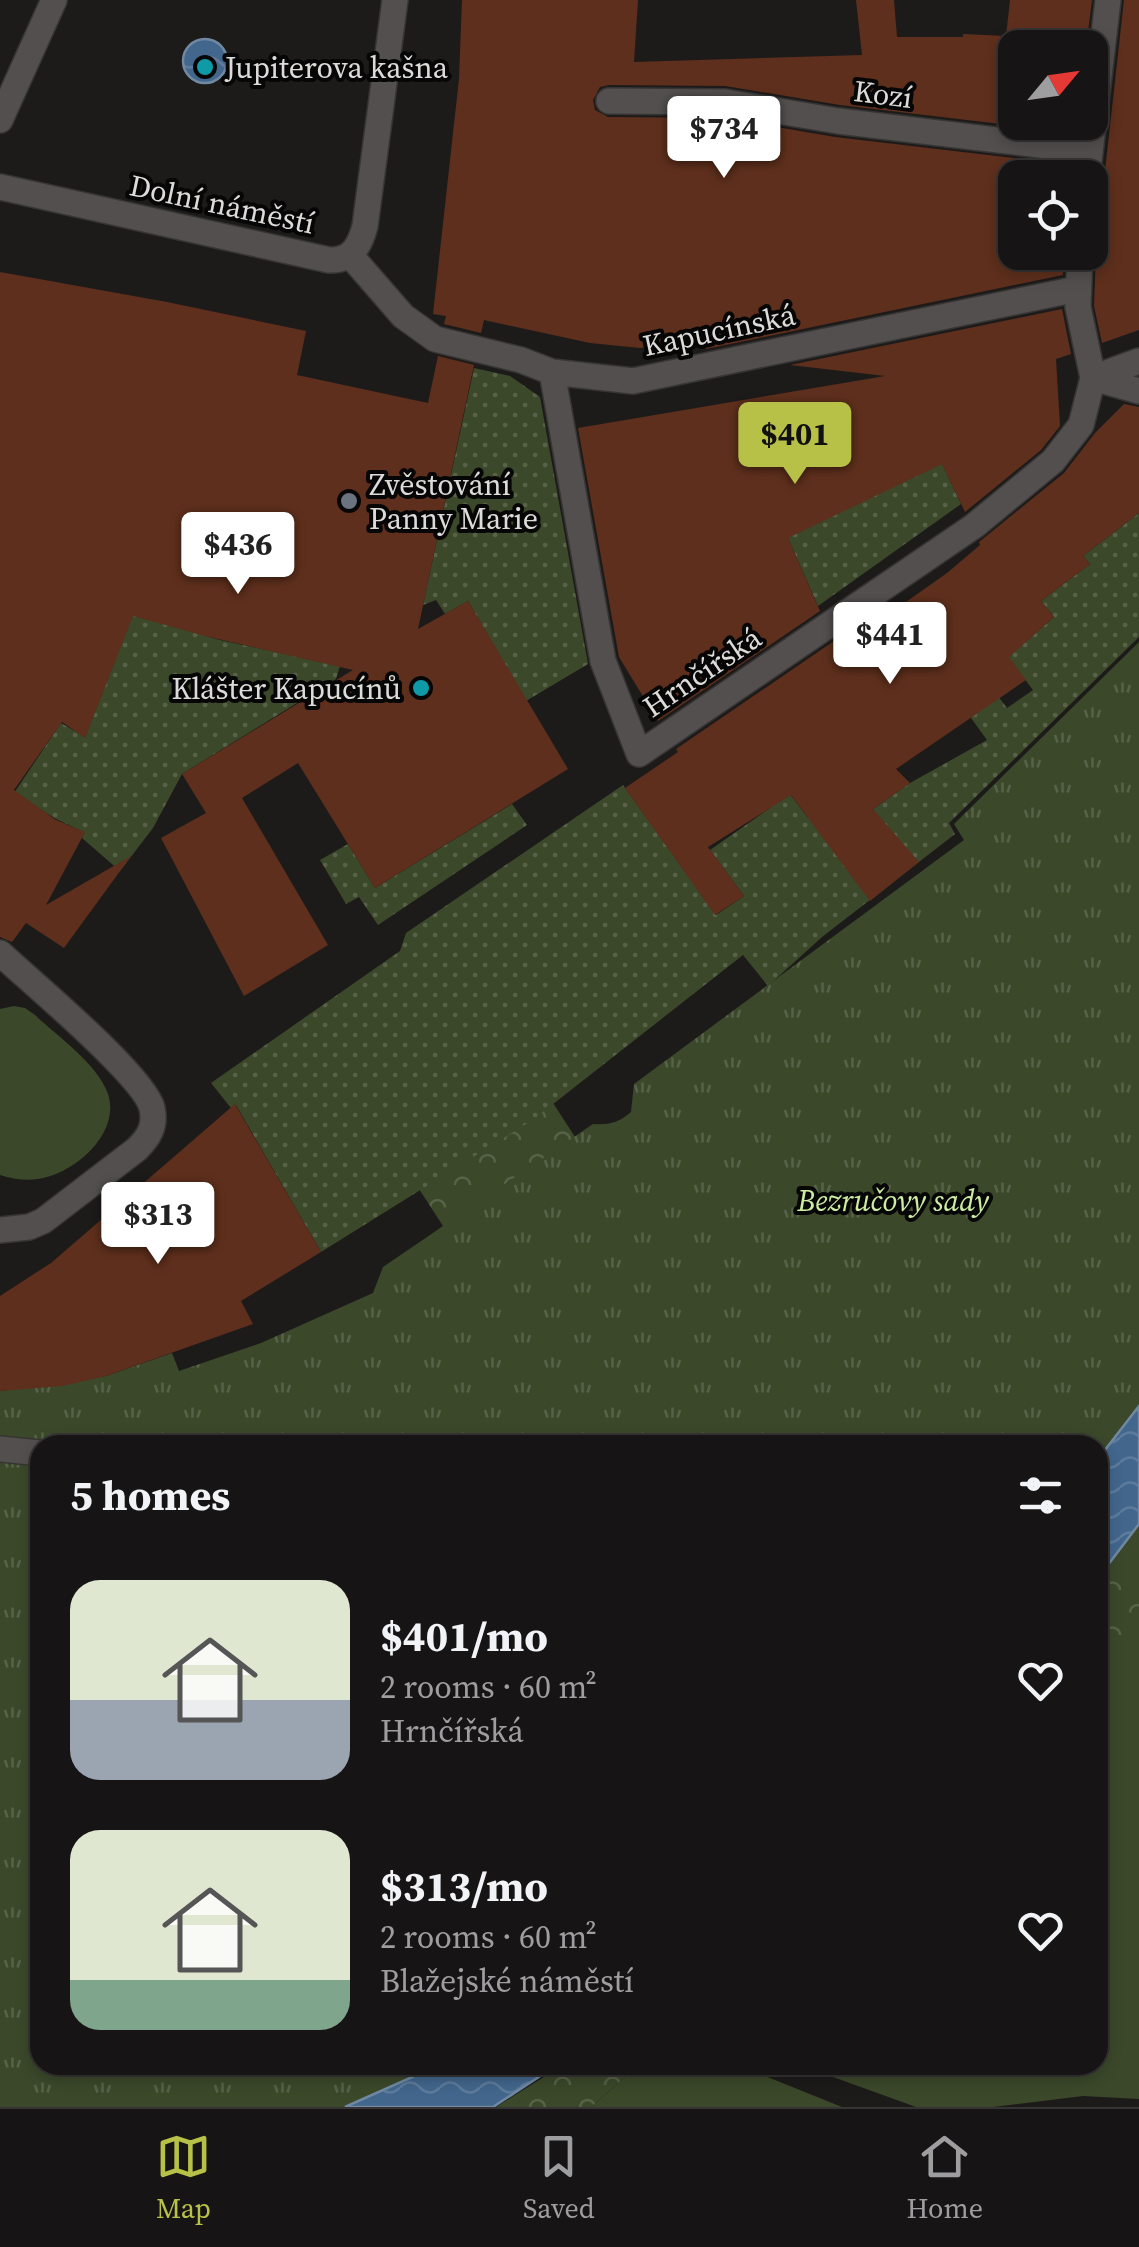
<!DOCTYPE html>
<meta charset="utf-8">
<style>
body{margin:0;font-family:"Source Serif 4",serif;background:#232122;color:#f1f3f6;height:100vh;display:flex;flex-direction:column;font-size:38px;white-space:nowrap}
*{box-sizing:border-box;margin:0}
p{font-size:32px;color:#9e9ea0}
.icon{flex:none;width:55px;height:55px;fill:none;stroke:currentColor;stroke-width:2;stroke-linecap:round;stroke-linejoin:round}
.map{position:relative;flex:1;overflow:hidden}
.details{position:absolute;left:30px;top:1435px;width:1078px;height:640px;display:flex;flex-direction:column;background:#161414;border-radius:30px;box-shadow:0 5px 15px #0003,0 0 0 2px #353334}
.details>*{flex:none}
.needle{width:65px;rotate:61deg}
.tools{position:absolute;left:998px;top:30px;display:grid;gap:20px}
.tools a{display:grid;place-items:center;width:110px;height:110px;border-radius:20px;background:#161414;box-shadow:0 5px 15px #0003,0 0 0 2px #353334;font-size:50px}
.price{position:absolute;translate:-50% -85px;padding:0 22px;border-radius:10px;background:#fff;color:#222;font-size:32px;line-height:65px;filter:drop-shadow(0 2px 5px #0008)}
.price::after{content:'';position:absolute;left:50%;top:60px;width:30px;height:22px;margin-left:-15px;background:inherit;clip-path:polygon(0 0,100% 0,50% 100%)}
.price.on{background:#b8c147;color:#111}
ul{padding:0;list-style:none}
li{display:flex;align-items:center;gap:30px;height:250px;padding:0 40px}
li span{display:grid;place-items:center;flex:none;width:280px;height:200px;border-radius:30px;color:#555}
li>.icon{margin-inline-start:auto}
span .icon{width:120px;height:120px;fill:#fffc;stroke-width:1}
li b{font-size:42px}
h2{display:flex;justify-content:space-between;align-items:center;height:120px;padding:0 40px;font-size:42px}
.dock{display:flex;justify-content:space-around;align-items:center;height:140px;border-top:2px solid #353334;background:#161414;font-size:28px;color:#9e9ea0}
.dock a{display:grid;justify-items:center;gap:5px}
.dock .on{color:#b8c147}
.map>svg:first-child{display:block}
.grass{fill:#3b482a}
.forest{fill:url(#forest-crowns)}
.park{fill:url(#park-tufts)}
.garden{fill:url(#garden-dots)}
.water{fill:url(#water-waves);stroke:#7089a3;stroke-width:2.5}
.building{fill:#5e2f1c}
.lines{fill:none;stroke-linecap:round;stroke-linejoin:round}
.service-casing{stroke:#373534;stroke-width:28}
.pedestrian-casing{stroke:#373534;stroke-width:28}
.service{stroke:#524f4e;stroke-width:25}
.pedestrian{stroke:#524f4e;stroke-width:25}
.culture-dot{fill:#0f9aa8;stroke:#070606;stroke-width:4}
.worship-dot{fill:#6b7280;stroke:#070606;stroke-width:4}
.labels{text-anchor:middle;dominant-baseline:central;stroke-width:8;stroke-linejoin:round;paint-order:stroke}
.poi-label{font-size:30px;fill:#dddbda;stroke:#070606;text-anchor:start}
.street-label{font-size:30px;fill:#dddbda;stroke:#070606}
.park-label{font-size:30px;font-style:italic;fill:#cdeda2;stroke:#070606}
</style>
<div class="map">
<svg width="1139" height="2107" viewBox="0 0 1139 2107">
<defs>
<pattern id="forest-crowns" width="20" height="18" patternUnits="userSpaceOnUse" patternTransform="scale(2.5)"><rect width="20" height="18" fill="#3b482a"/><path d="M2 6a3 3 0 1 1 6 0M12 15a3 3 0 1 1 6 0" fill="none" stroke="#576248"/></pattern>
<pattern id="park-tufts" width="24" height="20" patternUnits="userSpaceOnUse" patternTransform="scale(2.5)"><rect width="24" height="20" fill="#3b482a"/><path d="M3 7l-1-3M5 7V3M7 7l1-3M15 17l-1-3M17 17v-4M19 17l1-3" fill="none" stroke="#576248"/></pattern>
<pattern id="garden-dots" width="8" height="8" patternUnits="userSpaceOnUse" patternTransform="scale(2.5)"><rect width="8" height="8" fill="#3b482a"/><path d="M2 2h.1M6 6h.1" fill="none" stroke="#576248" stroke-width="1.8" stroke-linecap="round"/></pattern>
<pattern id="water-waves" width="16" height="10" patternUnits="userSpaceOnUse" patternTransform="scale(2.5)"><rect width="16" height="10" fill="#42668c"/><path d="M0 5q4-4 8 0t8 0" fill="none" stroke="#5d7b9c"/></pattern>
</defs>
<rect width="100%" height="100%" fill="#1d1b1a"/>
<!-- grass -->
<path class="grass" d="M 14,1006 L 25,1008 L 35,1015 C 58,1037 97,1063 108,1094 C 121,1133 75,1174 38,1179 C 25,1181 13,1179 0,1175 L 0,1009 Z
M 1139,1524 L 1139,2099 L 1083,2096 L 993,2107 L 916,2107 L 800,2065 L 1098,2065 L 1098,1578 Z
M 626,2065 L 738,2065 L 842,2107 L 591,2107 L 625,2077 Z"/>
<!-- forest -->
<path class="forest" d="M 553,1103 L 577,1140 L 423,1241 L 443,1226 L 419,1189 L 518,1106 Z
M 1116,1554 L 1139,1582 L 1139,1624 L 1098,1668 L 1098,1578 Z
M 563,2065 L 626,2065 L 625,2077 L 591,2107 L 496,2107 Z"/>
<!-- park -->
<path class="park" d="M 1139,642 L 1139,1406 L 1098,1459 L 1098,1445 L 40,1445 L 40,2065 L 439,2065 L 345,2107 L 0,2107 L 0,1391 L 106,1376 L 172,1353 L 179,1371 L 261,1343 L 373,1293 L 383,1267 L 593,1124 C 609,1125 618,1123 631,1112 L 634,1084 L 964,840 L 954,824 Z"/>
<!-- garden -->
<path class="garden" d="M 474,368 L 510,376 L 540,397 L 588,664 L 526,701 L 468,601 L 445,614 L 436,600 L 423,605 Z
M 939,457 L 961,504 L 818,606 L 784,529 Z
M 1139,513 L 1139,637 L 949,823 L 955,834 L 822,937 L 768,986 L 743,955 L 534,1119 L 321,1252 L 236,1105 L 231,1108 L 211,1083 L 400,951 L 406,933 L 623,785 L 716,915 L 744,896 L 710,850 L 790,794 L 808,818 L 850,784 L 873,809 L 910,783 L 987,740 L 950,689 L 978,670 L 1007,708 L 1033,690 L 1008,657 L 1054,617 L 1041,601 L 1090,564 L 1083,556 Z
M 115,610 L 220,640 L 340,666 L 336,679 L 182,774 L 153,828 L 120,871 L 82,838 L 84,832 L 56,819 L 14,793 L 61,723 L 85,737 L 119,650 Z
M 512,804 L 527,825 L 378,925 L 359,897 L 346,904 L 320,860 L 348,844 L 375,888 Z"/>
<!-- water -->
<path class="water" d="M183 61a22 22 0 1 1 44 0a22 22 0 1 1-44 0Z
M 1139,1406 L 1139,1524 L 1098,1578 L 1098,1459 Z
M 439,2065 L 557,2065 L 493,2107 L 345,2107 Z"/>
<!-- building -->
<path class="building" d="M 462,0 L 638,0 L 634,62 L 862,55 L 856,0 L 894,0 L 897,37 L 963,37 L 963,34 L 1006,36 L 1010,0 L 1092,0 L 1086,48 L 1015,48 L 1015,122 L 1077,122 L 1076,133 L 840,105 L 725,86 L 609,85 L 600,87 L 593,100 L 595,110 L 608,117 L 724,118 L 835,137 L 1072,165 L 1071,178 L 1015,178 L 1015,252 L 1064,252 L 1063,275 L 706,349 L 706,341 L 640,348 L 590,343 L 484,320 L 481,333 L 444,324 L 446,316 L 433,314 L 459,79 Z
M 1124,0 L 1139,0 L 1139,330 L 1102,343 L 1094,306 L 1096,252 Z
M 0,272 L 167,302 L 306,331 L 297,375 L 428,403 L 438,356 L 474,365 L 418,629 L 468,601 L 568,769 L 375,888 L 298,763 L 242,798 L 328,945 L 244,996 L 161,838 L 206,813 L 182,774 L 353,670 L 205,636 L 133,616 L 85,738 L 62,722 L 14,790 L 56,820 L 85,832 L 46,905 L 131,856 L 64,948 L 26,923 L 12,942 L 0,937 Z
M 1062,309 L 1071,354 L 1056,359 L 1060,426 L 1041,450 L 965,512 L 942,464 L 788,538 L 820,611 L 658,721 L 619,657 L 578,428 L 885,376 L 790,365 Z
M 1124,404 L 1139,407 L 1139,513 L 1083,556 L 1090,564 L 1041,601 L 1054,617 L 1009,657 L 1026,680 L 896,769 L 910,783 L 873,809 L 919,862 L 870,901 L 791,795 L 708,847 L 744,896 L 715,915 L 625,788 L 678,752 L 676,749 L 834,641 L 838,650 L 947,573 L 980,545 L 979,542 L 1064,473 L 1095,433 Z
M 235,1104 L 321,1252 L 241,1301 L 253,1324 L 106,1376 L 62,1386 L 0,1391 L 0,1296 L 51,1263 Z"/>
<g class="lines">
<!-- service casing -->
<g class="service-casing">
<path id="service" d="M 0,1449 L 40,1453"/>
</g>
<!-- pedestrian casing -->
<g class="pedestrian-casing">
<path id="pedestrian" d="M 609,101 L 725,102 L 838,121 L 1089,151
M 0,120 L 54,0
M 1087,178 L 1108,0
M 0,187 L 329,260 C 351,261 360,246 365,226 L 395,0
M 350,255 L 403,316 L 435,339 L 521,360 L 552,372 L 633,381 L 1077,289
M 552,372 L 603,661 L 639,754 L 974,526 L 1053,461 L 1081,425 L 1093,378 L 1078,307 L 1080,252
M 1093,378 L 1139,361
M 1093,378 L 1139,391
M 0,953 C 30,981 144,1076 152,1108 C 156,1126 149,1137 137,1149 L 43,1221 L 29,1227 L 0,1230"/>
</g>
<!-- service -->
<use href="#service" class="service"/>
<!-- pedestrian -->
<use href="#pedestrian" class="pedestrian"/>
</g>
<!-- markers -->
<g class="culture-dot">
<circle cx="205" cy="67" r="10"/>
<circle cx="421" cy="688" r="10"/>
</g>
<circle class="worship-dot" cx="349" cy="501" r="10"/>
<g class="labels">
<!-- poi labels -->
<g class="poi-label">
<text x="225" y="67">Jupiterova kašna</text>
<text x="369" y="484">Zvěstování<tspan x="369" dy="34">Panny Marie</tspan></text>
<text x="401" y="688" text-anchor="end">Klášter Kapucínů</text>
</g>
<!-- street labels -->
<g class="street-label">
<text transform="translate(883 94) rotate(7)">Kozí</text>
<text transform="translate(222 204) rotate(12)">Dolní náměstí</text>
<text transform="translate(719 330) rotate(-12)">Kapucínská</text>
<text transform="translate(702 672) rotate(-34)">Hrnčířská</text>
</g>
<!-- park labels -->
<g class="park-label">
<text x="893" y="1200">Bezručovy sady</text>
</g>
</g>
</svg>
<div class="tools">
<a><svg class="needle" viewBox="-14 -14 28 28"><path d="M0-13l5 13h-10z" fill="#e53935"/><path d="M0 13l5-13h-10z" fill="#9e9ea0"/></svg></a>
<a><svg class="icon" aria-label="locate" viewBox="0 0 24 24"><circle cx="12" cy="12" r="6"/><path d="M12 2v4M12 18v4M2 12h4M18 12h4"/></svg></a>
</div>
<b class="price" style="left:724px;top:181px">$734</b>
<b class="price on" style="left:795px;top:487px">$401</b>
<b class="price" style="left:238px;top:597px">$436</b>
<b class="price" style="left:890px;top:687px">$441</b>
<b class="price" style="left:158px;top:1267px">$313</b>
<section class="details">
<h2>5 homes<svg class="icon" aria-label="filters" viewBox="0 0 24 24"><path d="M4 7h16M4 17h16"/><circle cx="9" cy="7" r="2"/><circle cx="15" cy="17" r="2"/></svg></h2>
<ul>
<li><span style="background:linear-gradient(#dfe7d0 60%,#9aa5b1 0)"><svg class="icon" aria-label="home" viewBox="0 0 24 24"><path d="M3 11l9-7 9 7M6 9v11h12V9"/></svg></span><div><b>$401/mo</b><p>2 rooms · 60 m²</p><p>Hrnčířská</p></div><svg class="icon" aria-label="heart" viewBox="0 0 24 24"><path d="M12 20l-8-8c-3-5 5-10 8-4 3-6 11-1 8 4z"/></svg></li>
<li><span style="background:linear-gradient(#dfe7d0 75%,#7fa58c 0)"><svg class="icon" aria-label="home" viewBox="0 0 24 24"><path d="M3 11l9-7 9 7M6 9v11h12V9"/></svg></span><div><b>$313/mo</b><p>2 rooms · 60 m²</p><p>Blažejské náměstí</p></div><svg class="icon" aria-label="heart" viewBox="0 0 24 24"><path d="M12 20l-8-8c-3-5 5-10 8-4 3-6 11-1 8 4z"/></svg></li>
</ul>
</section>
</div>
<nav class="dock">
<a class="on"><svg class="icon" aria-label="map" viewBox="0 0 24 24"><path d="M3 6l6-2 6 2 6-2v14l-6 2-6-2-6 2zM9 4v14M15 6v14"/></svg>Map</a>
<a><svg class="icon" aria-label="saved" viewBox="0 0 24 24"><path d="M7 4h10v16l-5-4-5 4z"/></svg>Saved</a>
<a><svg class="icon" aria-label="home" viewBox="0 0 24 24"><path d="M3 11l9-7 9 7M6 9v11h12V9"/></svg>Home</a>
</nav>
